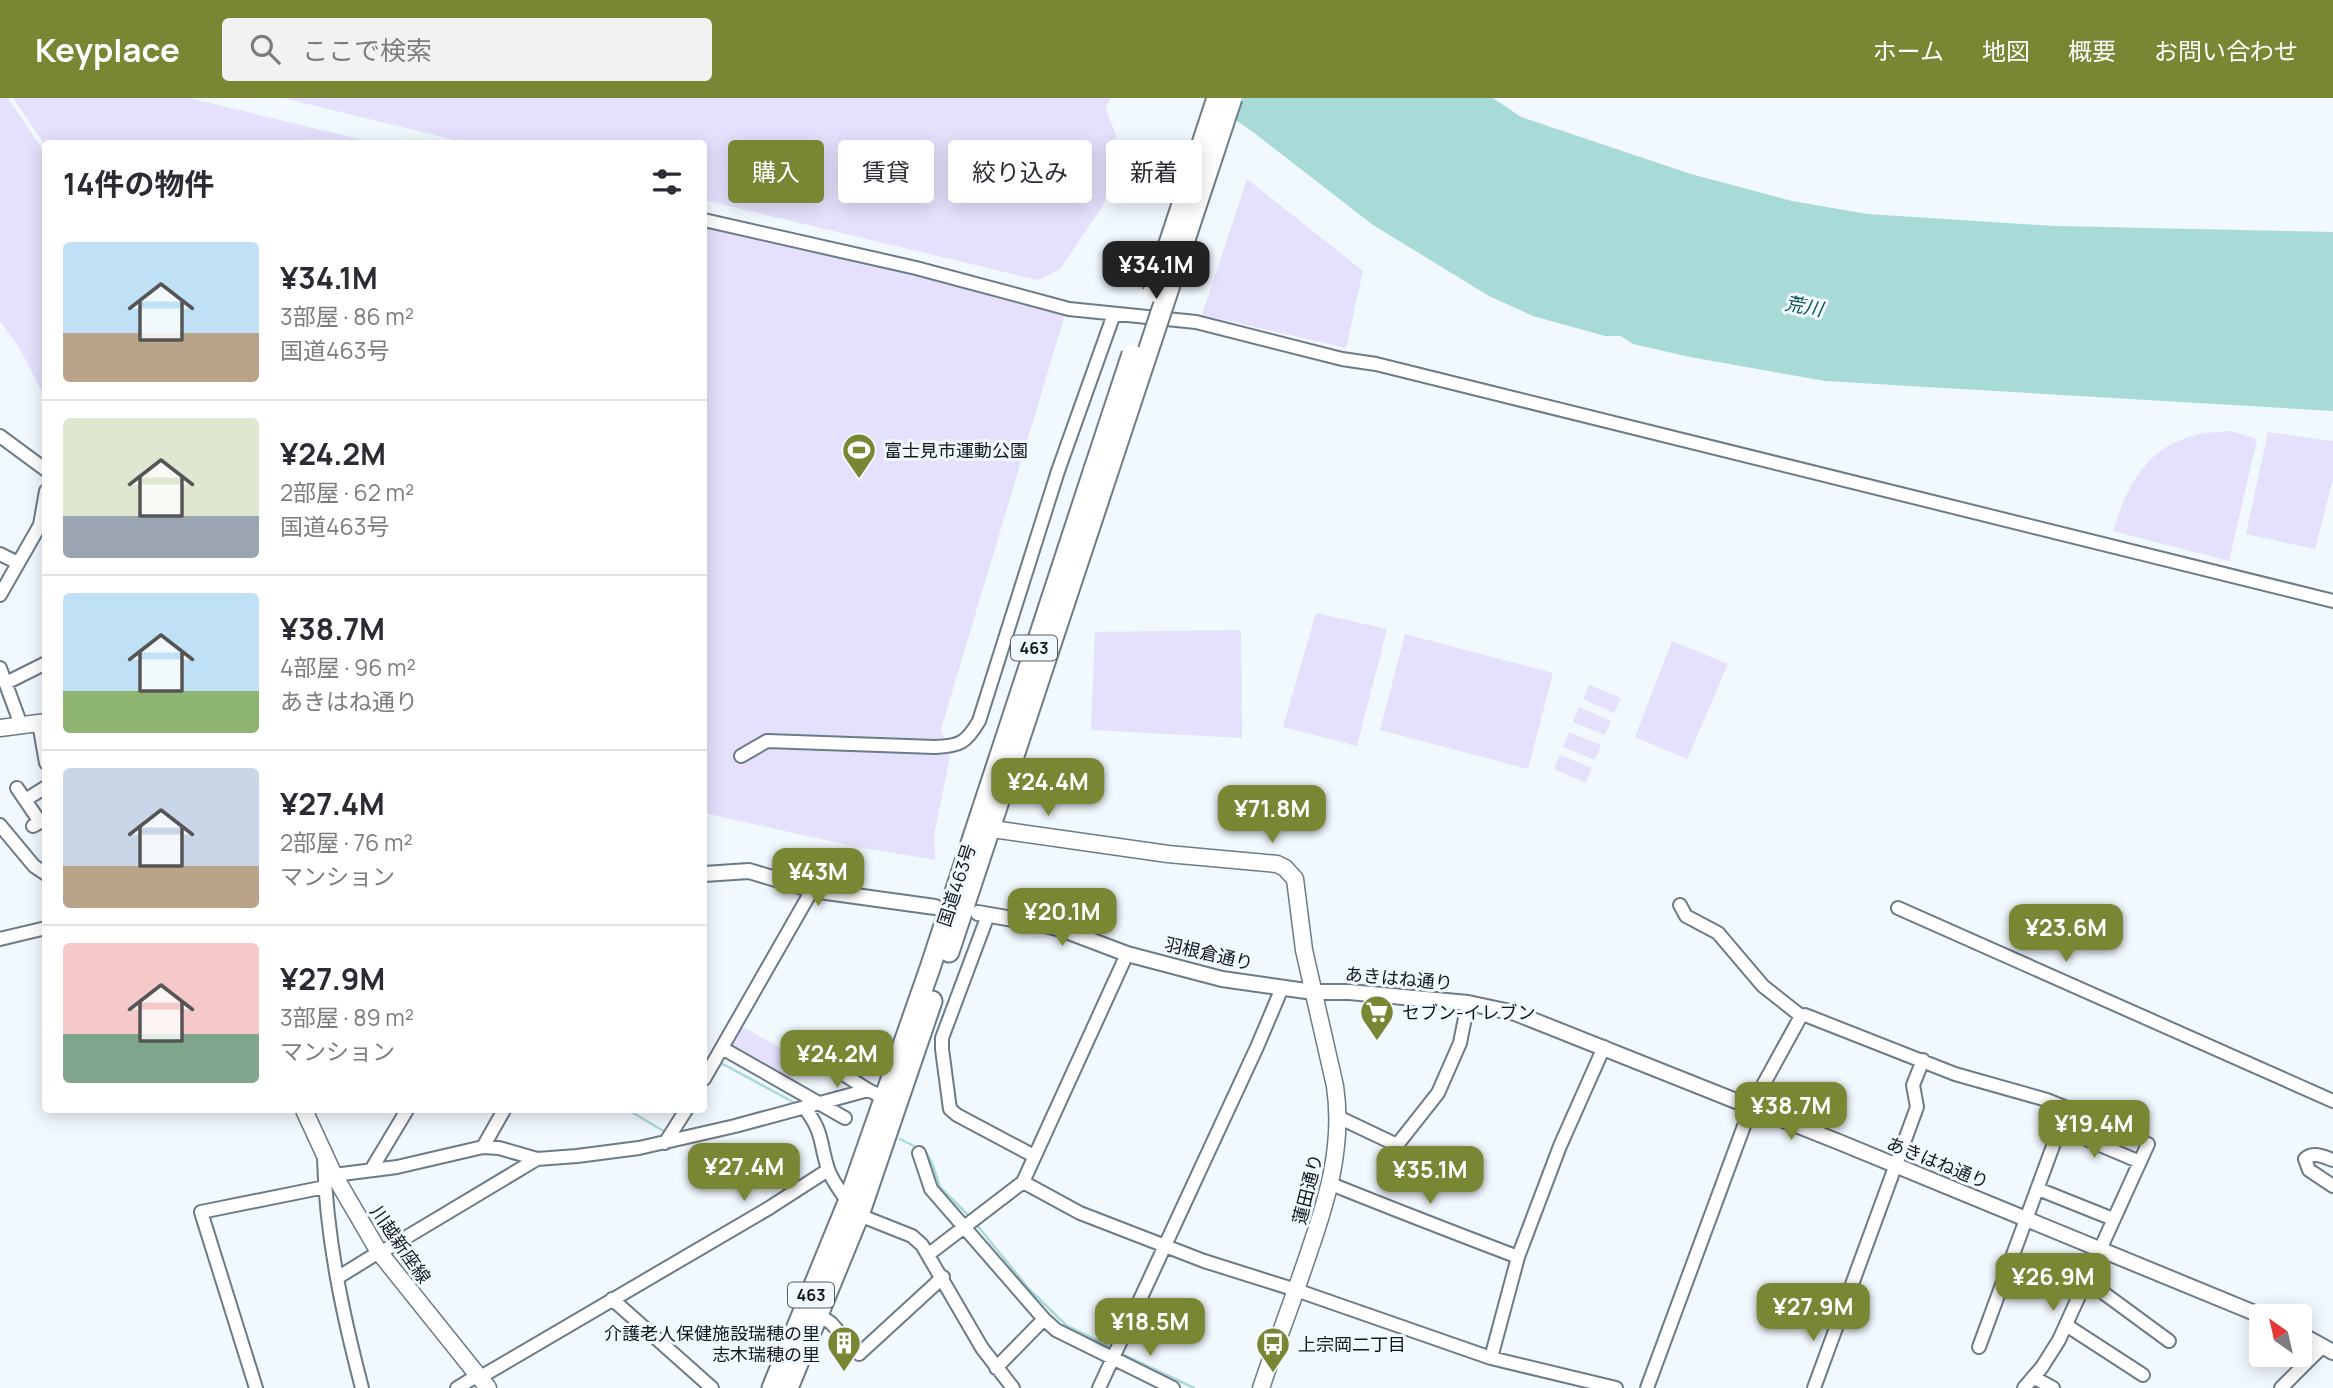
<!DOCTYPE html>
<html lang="ja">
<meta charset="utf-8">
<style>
body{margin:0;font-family:Manrope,"Noto Sans JP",sans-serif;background:#f2f2f3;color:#2b2b33;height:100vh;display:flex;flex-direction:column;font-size:26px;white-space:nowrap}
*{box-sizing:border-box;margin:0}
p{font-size:23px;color:#7c7c81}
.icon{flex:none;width:38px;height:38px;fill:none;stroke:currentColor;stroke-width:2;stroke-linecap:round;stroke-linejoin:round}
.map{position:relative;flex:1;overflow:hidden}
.panel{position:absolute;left:42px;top:42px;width:665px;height:973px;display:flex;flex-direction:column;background:#fff;border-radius:7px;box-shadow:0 4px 18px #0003}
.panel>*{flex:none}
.hud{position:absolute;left:728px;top:42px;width:665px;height:63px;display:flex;gap:14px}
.needle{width:46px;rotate:326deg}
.buttons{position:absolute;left:2249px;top:1206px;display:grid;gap:14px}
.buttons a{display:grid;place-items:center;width:63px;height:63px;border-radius:7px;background:#fff;box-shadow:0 4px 18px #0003;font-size:35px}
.price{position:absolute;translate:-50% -60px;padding:0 16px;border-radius:14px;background:#798735;color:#fff;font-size:23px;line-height:46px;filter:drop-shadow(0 2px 4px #0008)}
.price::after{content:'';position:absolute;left:50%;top:42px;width:21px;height:16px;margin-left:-10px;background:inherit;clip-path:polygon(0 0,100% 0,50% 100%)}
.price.selected{background:#222;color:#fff}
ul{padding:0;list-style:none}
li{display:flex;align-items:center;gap:21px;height:175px;padding:0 21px}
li+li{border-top:2px solid #e1e1e2}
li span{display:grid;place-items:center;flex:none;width:196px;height:140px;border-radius:7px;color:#555}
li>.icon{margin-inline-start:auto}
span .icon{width:84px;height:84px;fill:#fffc;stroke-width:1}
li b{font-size:30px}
h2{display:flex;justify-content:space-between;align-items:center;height:84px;padding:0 21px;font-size:30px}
.tag{padding:0 24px;border-radius:7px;background:#fff;box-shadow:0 4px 18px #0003;font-size:24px;line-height:63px}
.tag.selected{background:#798735;color:#fff}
header{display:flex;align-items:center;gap:42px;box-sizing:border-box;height:98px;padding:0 35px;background:#798735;color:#fff}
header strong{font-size:33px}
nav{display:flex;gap:38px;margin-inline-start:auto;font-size:24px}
.search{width:490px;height:63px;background:#f2f2f3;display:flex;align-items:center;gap:18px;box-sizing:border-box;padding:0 24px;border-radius:7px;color:#7c7c81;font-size:26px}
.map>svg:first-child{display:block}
.green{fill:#e5e1fd}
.water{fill:#a8dad8}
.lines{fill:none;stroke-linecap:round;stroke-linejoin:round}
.stream{stroke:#a8dad8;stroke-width:2.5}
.minor-casing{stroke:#6c7b87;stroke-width:16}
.tertiary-casing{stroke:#6c7b87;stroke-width:18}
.secondary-casing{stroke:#6c7b87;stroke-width:19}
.trunk-casing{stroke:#6c7b87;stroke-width:23}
.minor{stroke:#fff;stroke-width:12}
.tertiary{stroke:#fff;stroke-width:14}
.secondary{stroke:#fff;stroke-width:16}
.trunk{stroke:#fff;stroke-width:19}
.trunk-bridge-casing{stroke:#6c7b87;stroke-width:23;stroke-linecap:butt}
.trunk-bridge{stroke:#fff;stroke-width:19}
.labels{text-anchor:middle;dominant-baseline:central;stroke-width:6;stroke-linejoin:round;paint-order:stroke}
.shield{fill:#f1f8fe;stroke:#565b60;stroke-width:2}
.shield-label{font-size:16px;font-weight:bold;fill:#13181d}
.poi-label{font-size:18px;fill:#13181d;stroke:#f1f8fe;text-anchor:start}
.street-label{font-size:18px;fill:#13181d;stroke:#f1f8fe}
.water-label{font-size:19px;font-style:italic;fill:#085251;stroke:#f1f8fe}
</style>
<header>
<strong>Keyplace</strong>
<div class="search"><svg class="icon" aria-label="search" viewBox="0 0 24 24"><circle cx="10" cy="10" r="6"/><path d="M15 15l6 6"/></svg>ここで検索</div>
<nav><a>ホーム</a><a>地図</a><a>概要</a><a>お問い合わせ</a></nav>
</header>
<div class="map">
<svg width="2333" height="1290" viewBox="0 0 2333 1290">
<rect width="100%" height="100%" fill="#f1f8fe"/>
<!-- green -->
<path class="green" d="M 0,0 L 8,0 L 45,55 L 45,300 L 20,251 L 0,223 Z
M 13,0 L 189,0 L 376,45 L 46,46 L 45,47 Z
M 283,0 L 1110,0 L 1106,11 L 1116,37 L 1115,78 L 1102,109 L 1060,171 L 1038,182 L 704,102 L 704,46 L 467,45 Z
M 1247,81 L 1363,173 L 1346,250 L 1202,217 Z
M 704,125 L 1066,213 L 941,631 L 950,659 L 934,737 L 935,762 L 857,749 L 704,715 Z
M 2230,333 L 2257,341 L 2229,463 L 2113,433 C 2126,390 2145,351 2192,338 C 2204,334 2218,334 2230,333 Z
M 2268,334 L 2333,343 L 2333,381 L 2315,451 L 2246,436 Z
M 1316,515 L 1387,531 L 1357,648 L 1283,629 Z
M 1241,532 L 1242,640 L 1091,632 L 1095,534 Z
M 1405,536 L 1553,575 L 1528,671 L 1380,632 Z
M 1672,543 L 1728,566 L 1687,661 L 1635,639 Z
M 1589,587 L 1621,600 L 1614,615 L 1583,601 Z
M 1579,609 L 1611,623 L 1605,637 L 1573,624 Z
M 1569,634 L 1601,647 L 1595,662 L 1563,649 Z
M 1560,657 L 1592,670 L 1586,685 L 1554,671 Z
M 742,928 L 801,962 L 790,983 L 730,948 Z"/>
<!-- water -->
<path class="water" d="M 1204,0 L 1493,0 L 1521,19 L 1691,76 L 1792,103 L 1867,116 L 2055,128 L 2333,134 L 2333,313 L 1825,283 L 1690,259 L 1633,246 L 1621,238 L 1605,238 L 1533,218 L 1489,198 L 1373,127 L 1253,34 Z"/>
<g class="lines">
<!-- stream -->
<path class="stream" d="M 717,969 L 723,966 L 793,1004
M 628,1012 L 667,1035
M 900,1041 L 926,1054 L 932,1065 L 940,1089 L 970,1119
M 976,1126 L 1029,1191 L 1066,1227 L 1113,1250
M 1122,1256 L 1194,1290"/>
<!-- minor casing -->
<g class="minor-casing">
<path id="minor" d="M 704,122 L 916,170 L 1069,211 L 1196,224 L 1342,261 L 1376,266 L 1497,296 L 2333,503
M 0,338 L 46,372
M 0,456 L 18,465
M 0,497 L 40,427 L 46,393
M 0,570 L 21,627
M 6,585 L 46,565
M 39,625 L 46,665
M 741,658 L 767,643 L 935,649 C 960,648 966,645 979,623 L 1058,373 L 1114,216
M 17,690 L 40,724 L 33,728
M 25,702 L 46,689
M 0,727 L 34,768 L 46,776
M 1680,807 L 1686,818 L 1718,835 L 1763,888 L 1801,918 L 1805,917 L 1955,976 L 2047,1002 L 2130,1036
M 1898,810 L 2333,1003
M 988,817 L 942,940 L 942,951 L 949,1004 L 950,1011 L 957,1017 L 1034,1058
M 0,841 L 46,830
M 722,950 L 845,1020
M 823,963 L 868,992
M 704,981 L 812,792
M 804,1009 C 824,1035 819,1043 828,1071 C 832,1083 841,1094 848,1104
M 1338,1019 L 1397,1047 L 1438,995 L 1460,945 L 1468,905
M 2060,1030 L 2140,1064
M 665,1045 L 686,1012
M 483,1049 L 504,1012
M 919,1055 L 931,1091 L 1044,1221 L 1056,1232 L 1173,1290
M 324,1060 C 326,1138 342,1214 362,1290
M 2333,1062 C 2324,1059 2313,1053 2305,1061 L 2309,1072 L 2333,1088
M 371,1072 L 407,1012
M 334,1077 L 397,1069 L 483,1049 L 499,1050 L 537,1061 L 577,1058 L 639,1050 L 735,1028 L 868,992 L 885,1000
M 1023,1084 L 1080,1115 L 1204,1163 L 1296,1192 L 1491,1260 L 1616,1290
M 1331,1086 C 1393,1111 1455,1135 1518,1159
M 2038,1091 L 2113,1121
M 859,1117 L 912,1138 L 922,1147 L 982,1250 L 1013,1290
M 380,1155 L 537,1061
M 929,1156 L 1023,1084 L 1127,856
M 337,1180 L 379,1154
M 2086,1182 L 2169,1243
M 612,1201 L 712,1290
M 819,1217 L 831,1225 L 859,1256 L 943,1179
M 2066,1227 L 2143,1277
M 1979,1249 L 2067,1010
M 1491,1260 L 1518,1159 L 1560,1048 L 1604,949
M 996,1270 L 1044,1221
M 2033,1279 L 2053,1290
M 479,1280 L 769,1110 L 828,1072
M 256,1290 L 201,1114 L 325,1089
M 457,1290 L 478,1277
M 1099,1290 L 1257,949 L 1282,890
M 1647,1290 L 1751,1009 L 1801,918
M 1814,1290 L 1917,1009 L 1913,987 L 1923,962
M 2024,1290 L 2042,1269 L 2059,1242 L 2148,1046
M 2281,1290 L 2323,1248"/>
</g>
<!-- tertiary casing -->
<g class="tertiary-casing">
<path id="tertiary" d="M 704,776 L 749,773 L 812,792 L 935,809
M 978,815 L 1037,825 L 1061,831 L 1127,856 L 1222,881 L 1313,894 L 1349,894 L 1468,905 L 1515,915 L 1839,1044 L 2262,1218
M 2300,1236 L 2333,1254"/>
</g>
<!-- secondary casing -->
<g class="secondary-casing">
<path id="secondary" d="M 0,630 L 46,624
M 978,729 L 1168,756 L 1277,766 L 1285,770 L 1295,781 L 1304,852 L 1335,988 C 1344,1048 1327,1102 1308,1157 C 1293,1202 1276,1246 1261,1290
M 304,1012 L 334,1077 L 379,1154 L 488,1290"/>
</g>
<!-- trunk casing -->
<g class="trunk-casing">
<path id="trunk" d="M 949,854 L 1107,377
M 772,1290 L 848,1104 L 930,870 L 1094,371
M 788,1290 L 859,1117 L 932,903"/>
</g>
<!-- minor -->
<use href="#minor" class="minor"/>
<!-- tertiary -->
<use href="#tertiary" class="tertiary"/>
<!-- secondary -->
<use href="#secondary" class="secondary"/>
<!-- trunk -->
<use href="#trunk" class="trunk"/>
<!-- trunk-bridge casing -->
<g class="trunk-bridge-casing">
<path id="trunk-bridge" d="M 1153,194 L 1217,0
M 1094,371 L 1132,256
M 1107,377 L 1232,0"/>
</g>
<!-- trunk-bridge -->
<use href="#trunk-bridge" class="trunk-bridge"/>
</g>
<!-- icons -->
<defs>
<g id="stadium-pin" transform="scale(1.75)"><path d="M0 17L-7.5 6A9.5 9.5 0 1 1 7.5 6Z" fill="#798735" stroke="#f1f8fe"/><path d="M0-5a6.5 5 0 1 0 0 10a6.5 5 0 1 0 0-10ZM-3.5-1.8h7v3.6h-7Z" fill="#fff"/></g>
<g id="supermarket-pin" transform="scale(1.75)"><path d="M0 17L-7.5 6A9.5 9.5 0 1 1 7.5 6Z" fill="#798735" stroke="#f1f8fe"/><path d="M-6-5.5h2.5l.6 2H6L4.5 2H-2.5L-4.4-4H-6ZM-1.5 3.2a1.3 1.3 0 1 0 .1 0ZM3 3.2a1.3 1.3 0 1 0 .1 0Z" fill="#fff"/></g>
<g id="building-pin" transform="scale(1.75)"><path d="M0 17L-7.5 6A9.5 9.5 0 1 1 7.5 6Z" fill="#798735" stroke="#f1f8fe"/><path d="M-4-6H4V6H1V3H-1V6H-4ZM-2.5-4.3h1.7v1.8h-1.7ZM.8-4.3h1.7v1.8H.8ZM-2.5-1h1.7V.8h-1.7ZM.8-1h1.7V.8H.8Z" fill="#fff"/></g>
<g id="bus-pin" transform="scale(1.75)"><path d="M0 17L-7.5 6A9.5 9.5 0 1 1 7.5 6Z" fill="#798735" stroke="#f1f8fe"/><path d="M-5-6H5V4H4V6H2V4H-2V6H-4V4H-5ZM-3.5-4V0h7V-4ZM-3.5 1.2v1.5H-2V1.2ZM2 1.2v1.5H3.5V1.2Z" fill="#fff"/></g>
</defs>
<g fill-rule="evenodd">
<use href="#stadium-pin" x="859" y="352"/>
<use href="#supermarket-pin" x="1377" y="914"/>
<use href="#building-pin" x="844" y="1245"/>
<use href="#bus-pin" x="1273" y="1246"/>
</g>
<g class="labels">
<!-- shield labels -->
<g class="shield">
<rect x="1011" y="537.5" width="46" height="25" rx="5"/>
<rect x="788" y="1184.5" width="46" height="25" rx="5"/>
</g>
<g class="shield-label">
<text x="1034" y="550">463</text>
<text x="811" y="1197">463</text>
</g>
<!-- poi labels -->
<g class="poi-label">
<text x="884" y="352">富士見市運動公園</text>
<text x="1402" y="914">セブン-イレブン</text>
<text x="820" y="1235" text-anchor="end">介護老人保健施設瑞穂の里<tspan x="820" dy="21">志木瑞穂の里</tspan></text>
<text x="1298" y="1246">上宗岡二丁目</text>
</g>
<!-- street labels -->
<g class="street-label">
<text transform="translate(956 787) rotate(-72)">国道463号</text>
<text transform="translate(1209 855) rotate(13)">羽根倉通り</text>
<text transform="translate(1399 880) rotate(5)">あきはね通り</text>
<text transform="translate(1938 1064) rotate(22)">あきはね通り</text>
<text transform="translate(1307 1091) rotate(-76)">蓮田通り</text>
<text transform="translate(401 1146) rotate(55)">川越新座線</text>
</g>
<!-- water labels -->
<g class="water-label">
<text transform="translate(1804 208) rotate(10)">荒川</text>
</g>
</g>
</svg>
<div class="buttons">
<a><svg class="needle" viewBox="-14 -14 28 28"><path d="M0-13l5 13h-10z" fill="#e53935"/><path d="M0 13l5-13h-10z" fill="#7c7c81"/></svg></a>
</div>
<b class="price selected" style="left:1156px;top:203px">¥34.1M</b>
<b class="price" style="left:1048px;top:720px">¥24.4M</b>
<b class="price" style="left:1272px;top:747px">¥71.8M</b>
<b class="price" style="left:818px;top:810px">¥43M</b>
<b class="price" style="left:1062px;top:850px">¥20.1M</b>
<b class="price" style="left:2066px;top:866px">¥23.6M</b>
<b class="price" style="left:837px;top:992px">¥24.2M</b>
<b class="price" style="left:1791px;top:1044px">¥38.7M</b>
<b class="price" style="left:2094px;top:1062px">¥19.4M</b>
<b class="price" style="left:744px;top:1105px">¥27.4M</b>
<b class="price" style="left:1430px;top:1108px">¥35.1M</b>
<b class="price" style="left:2053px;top:1215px">¥26.9M</b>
<b class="price" style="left:1813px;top:1245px">¥27.9M</b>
<b class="price" style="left:1150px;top:1260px">¥18.5M</b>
<div class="hud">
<a class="tag selected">購入</a>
<a class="tag">賃貸</a>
<a class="tag">絞り込み</a>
<a class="tag">新着</a>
</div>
<section class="panel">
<h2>14件の物件<svg class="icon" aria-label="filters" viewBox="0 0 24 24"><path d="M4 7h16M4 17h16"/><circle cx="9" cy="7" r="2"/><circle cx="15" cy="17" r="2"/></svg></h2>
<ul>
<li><span style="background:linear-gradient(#bfe0f5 65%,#b9a48a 0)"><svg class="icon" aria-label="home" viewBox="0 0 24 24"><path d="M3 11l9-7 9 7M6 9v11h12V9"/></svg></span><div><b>¥34.1M</b><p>3部屋 · 86 m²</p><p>国道463号</p></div></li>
<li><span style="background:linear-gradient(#dfe7d0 70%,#9aa5b1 0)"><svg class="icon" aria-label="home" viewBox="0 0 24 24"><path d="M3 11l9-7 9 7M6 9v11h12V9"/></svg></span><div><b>¥24.2M</b><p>2部屋 · 62 m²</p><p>国道463号</p></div></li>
<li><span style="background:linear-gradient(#bfe0f5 70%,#8fb573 0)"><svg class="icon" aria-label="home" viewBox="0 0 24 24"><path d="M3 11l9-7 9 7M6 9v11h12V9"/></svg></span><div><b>¥38.7M</b><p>4部屋 · 96 m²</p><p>あきはね通り</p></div></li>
<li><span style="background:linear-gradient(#c9d6e8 70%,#b9a48a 0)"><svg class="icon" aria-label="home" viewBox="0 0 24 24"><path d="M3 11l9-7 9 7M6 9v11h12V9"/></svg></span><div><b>¥27.4M</b><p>2部屋 · 76 m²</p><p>マンション</p></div></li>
<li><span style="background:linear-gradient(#f6c9c9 65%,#7fa58c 0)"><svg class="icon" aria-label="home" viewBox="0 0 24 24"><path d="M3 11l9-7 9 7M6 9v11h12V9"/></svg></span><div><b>¥27.9M</b><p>3部屋 · 89 m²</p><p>マンション</p></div></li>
</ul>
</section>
</div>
